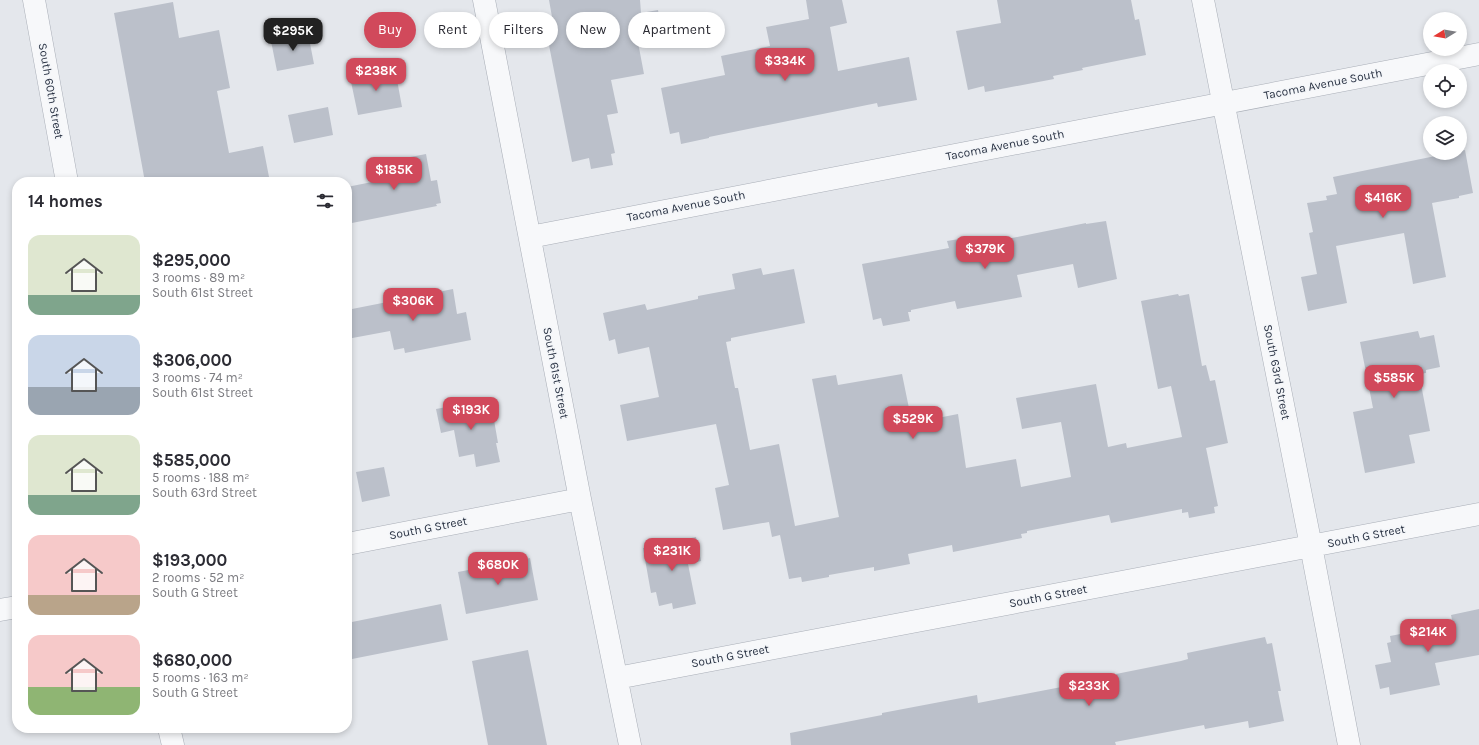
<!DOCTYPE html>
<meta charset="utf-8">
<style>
body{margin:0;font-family:Karla,sans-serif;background:#f2f2f3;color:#2b2b33;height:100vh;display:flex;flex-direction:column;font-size:15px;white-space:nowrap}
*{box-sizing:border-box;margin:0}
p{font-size:13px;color:#7c7c81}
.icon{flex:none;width:22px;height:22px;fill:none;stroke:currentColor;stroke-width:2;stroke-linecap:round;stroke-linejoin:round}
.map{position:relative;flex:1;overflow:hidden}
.panel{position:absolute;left:12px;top:177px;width:340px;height:556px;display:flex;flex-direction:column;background:#fff;border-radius:16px;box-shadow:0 2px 6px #0003}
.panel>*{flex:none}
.banner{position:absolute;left:364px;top:12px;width:380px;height:36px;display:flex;gap:8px}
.needle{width:26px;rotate:259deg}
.controls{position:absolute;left:1423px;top:12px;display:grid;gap:8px}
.controls a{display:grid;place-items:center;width:44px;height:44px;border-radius:50%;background:#fff;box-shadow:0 2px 6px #0003;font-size:20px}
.price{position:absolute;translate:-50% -34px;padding:0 9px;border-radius:8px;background:#d1495b;color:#fff;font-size:13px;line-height:26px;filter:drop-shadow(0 1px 2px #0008)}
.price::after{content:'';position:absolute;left:50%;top:24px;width:12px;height:9px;margin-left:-6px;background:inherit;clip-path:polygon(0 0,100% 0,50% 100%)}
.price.active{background:#222;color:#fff}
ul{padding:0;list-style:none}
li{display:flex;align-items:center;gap:12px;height:100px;padding:0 16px}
li span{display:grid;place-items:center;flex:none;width:112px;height:80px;border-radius:12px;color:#555}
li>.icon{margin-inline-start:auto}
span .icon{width:48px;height:48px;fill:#fffc;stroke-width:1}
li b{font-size:17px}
h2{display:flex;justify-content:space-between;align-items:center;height:48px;padding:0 16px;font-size:17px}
.pill{padding:0 14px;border-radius:18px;background:#fff;box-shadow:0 2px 6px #0003;font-size:14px;line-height:36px}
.pill.active{background:#d1495b;color:#fff}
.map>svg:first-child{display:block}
.building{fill:#bbc0ca}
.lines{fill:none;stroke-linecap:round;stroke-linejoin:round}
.minor-casing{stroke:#a9aeb7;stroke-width:23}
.minor{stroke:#f7f8fa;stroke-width:22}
.labels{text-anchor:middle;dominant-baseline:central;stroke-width:3;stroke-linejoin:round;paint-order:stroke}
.street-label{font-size:12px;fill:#2b3445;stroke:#f4f6f9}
</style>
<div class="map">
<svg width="1479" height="745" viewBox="0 0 1479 745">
<rect width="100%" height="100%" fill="#e4e7ec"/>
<!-- building -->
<path class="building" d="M 549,0 L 640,0 L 641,13 L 658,10 L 662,32 L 637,37 L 644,74 L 611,80 L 618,113 L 607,115 L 615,153 L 611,154 L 613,165 L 591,169 L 589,158 L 572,162 L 546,30 L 554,28 Z
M 806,0 L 842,0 L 847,23 L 830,27 L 838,71 L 909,57 L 917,100 L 878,107 L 877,103 L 709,137 L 709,138 L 681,144 L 679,132 L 670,134 L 661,88 L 725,75 L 721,56 L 770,46 L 766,27 L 809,19 Z
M 997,0 L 1131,0 L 1135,20 L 1139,19 L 1146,55 L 1082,68 L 1083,70 L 1053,76 L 1054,79 L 985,92 L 984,86 L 968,90 L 956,31 L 1001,23 Z
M 173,2 L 179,38 L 219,30 L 230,88 L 217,91 L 229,153 L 263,146 L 270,182 L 145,182 L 114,13 Z
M 308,33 L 314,64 L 277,71 L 271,41 Z
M 395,69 L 402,107 L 358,115 L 350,77 Z
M 328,107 L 333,135 L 294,143 L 288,115 Z
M 1465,150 L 1473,193 L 1459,196 L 1459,198 L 1432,203 L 1446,277 L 1413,284 L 1404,233 L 1336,246 L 1347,303 L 1308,311 L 1301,277 L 1317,274 L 1309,233 L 1313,232 L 1307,203 L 1327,200 L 1326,196 L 1337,194 L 1333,177 L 1450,153 L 1460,153 L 1460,151 Z
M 426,154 L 431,181 L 437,180 L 441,203 L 436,204 L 437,206 L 347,224 L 347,187 L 377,181 L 374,164 Z
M 1106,221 L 1117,279 L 1078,288 L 1073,264 L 1017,275 L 1022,297 L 957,309 L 955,301 L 911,310 L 911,312 L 908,312 L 910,321 L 883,326 L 881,318 L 873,320 L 862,264 L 949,248 L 947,241 L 971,237 L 973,246 L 1086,223 L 1086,224 Z
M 761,268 L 763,275 L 794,269 L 805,323 L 731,338 L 731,341 L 726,342 L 735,388 L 738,388 L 750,450 L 779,444 L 795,526 L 839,517 L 812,379 L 836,375 L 838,385 L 902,374 L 912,423 L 958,414 L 966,468 L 1016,459 L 1021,487 L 1071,477 L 1061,422 L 1022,429 L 1016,398 L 1096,384 L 1108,447 L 1126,443 L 1127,448 L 1182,437 L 1171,386 L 1158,389 L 1141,301 L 1178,294 L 1179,296 L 1189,294 L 1202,366 L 1206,365 L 1210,381 L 1215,380 L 1228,443 L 1206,448 L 1218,506 L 1214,507 L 1215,513 L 1189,518 L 1188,512 L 1182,513 L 1182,509 L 1111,523 L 1109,515 L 1027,531 L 1027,533 L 1021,534 L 1022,538 L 953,552 L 952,545 L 908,554 L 910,564 L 874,571 L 874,567 L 829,575 L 829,577 L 802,582 L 801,577 L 789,579 L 780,535 L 772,537 L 769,522 L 723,530 L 715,488 L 729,485 L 716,424 L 627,441 L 620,405 L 659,397 L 649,347 L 618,354 L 615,339 L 609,341 L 603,313 L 645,304 L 647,310 L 698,299 L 698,296 L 735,289 L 732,274 Z
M 453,289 L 457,314 L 466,312 L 471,340 L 405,353 L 404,348 L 394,350 L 390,331 L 347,339 L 347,310 Z
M 1418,331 L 1420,338 L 1434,335 L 1440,367 L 1426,370 L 1426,373 L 1419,374 L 1430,431 L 1409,435 L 1415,463 L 1365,473 L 1353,412 L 1373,408 L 1360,342 Z
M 483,400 L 487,421 L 494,420 L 498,443 L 496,443 L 500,462 L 476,467 L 474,454 L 459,457 L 454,430 L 441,433 L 436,409 Z
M 384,467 L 390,496 L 362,502 L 356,472 Z
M 696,537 L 701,561 L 688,564 L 696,604 L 673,609 L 672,603 L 659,606 L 656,592 L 651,593 L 643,548 Z
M 530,558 L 538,600 L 466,614 L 458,572 Z
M 441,604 L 448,640 L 347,660 L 347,623 Z
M 1479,609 L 1479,655 L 1435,663 L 1440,685 L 1390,695 L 1389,687 L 1380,689 L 1375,665 L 1391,662 L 1387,643 L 1391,642 L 1390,636 L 1453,624 L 1451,615 Z
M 1265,637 L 1267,644 L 1272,643 L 1281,691 L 1278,691 L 1284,721 L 1249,728 L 1248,721 L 1205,729 L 1204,725 L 1115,742 L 1116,745 L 791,745 L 790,733 L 882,715 L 882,713 L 977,695 L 978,703 L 1077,684 L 1116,675 L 1116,674 L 1181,661 L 1188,659 L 1187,653 Z
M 528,650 L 547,745 L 488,745 L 472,661 Z"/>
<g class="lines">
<!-- minor casing -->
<g class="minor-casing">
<path id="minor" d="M 34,0 L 67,182
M 484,0 L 580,499 L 630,745
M 1203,0 L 1311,546 L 1349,745
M 530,237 L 1479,54
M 347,544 L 580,499
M 0,610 L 17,607
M 617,678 L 1479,514
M 169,728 L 173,745"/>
</g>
<!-- minor -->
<use href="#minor" class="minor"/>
</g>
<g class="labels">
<!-- street labels -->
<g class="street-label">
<text transform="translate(1323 84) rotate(-11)">Tacoma Avenue South</text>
<text transform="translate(51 91) rotate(80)">South 60th Street</text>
<text transform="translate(1005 145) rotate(-11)">Tacoma Avenue South</text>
<text transform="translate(686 206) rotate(-11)">Tacoma Avenue South</text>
<text transform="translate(1277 372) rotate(79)">South 63rd Street</text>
<text transform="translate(556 373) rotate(79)">South 61st Street</text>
<text transform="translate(428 528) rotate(-11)">South G Street</text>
<text transform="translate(1366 536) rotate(-11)">South G Street</text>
<text transform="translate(1048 596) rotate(-11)">South G Street</text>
<text transform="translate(730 656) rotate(-11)">South G Street</text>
</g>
</g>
</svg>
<div class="controls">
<a><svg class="needle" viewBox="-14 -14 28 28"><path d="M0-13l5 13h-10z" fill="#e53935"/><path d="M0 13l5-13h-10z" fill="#7c7c81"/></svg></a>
<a><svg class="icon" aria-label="locate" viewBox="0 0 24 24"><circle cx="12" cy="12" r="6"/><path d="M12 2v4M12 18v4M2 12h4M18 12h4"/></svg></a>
<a><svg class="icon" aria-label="layers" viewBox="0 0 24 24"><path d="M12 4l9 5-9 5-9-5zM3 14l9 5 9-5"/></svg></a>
</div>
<b class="price active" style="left:293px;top:52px">$295K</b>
<b class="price" style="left:785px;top:82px">$334K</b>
<b class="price" style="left:376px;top:92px">$238K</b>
<b class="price" style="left:394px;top:191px">$185K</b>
<b class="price" style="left:1383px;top:219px">$416K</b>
<b class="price" style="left:985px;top:270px">$379K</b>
<b class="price" style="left:413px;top:322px">$306K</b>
<b class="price" style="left:1394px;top:399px">$585K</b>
<b class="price" style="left:471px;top:431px">$193K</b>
<b class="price" style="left:913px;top:440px">$529K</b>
<b class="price" style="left:672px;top:572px">$231K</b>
<b class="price" style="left:498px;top:586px">$680K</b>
<b class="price" style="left:1428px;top:653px">$214K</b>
<b class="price" style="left:1089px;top:707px">$233K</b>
<div class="banner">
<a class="pill active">Buy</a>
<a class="pill">Rent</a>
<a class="pill">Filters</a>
<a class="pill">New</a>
<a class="pill">Apartment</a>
</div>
<section class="panel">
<h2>14 homes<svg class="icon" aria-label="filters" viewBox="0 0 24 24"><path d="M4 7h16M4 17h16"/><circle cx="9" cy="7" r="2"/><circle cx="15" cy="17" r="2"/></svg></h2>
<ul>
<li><span style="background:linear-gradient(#dfe7d0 75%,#7fa58c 0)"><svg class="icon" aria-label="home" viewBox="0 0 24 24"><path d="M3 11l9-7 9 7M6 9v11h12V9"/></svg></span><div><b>$295,000</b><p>3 rooms · 89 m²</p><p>South 61st Street</p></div></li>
<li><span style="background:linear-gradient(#c9d6e8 65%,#9aa5b1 0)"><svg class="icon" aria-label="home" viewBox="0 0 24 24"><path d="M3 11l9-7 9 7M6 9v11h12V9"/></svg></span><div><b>$306,000</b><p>3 rooms · 74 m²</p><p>South 61st Street</p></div></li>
<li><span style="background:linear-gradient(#dfe7d0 75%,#7fa58c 0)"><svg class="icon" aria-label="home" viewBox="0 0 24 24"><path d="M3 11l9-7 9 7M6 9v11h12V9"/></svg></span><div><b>$585,000</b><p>5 rooms · 188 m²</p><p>South 63rd Street</p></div></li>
<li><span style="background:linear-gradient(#f6c9c9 75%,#b9a48a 0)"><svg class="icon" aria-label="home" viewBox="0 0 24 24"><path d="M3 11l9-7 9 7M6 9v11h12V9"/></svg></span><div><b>$193,000</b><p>2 rooms · 52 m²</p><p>South G Street</p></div></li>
<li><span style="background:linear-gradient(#f6c9c9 65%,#8fb573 0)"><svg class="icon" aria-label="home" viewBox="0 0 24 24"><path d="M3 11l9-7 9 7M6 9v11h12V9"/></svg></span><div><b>$680,000</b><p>5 rooms · 163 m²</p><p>South G Street</p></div></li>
</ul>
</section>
</div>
